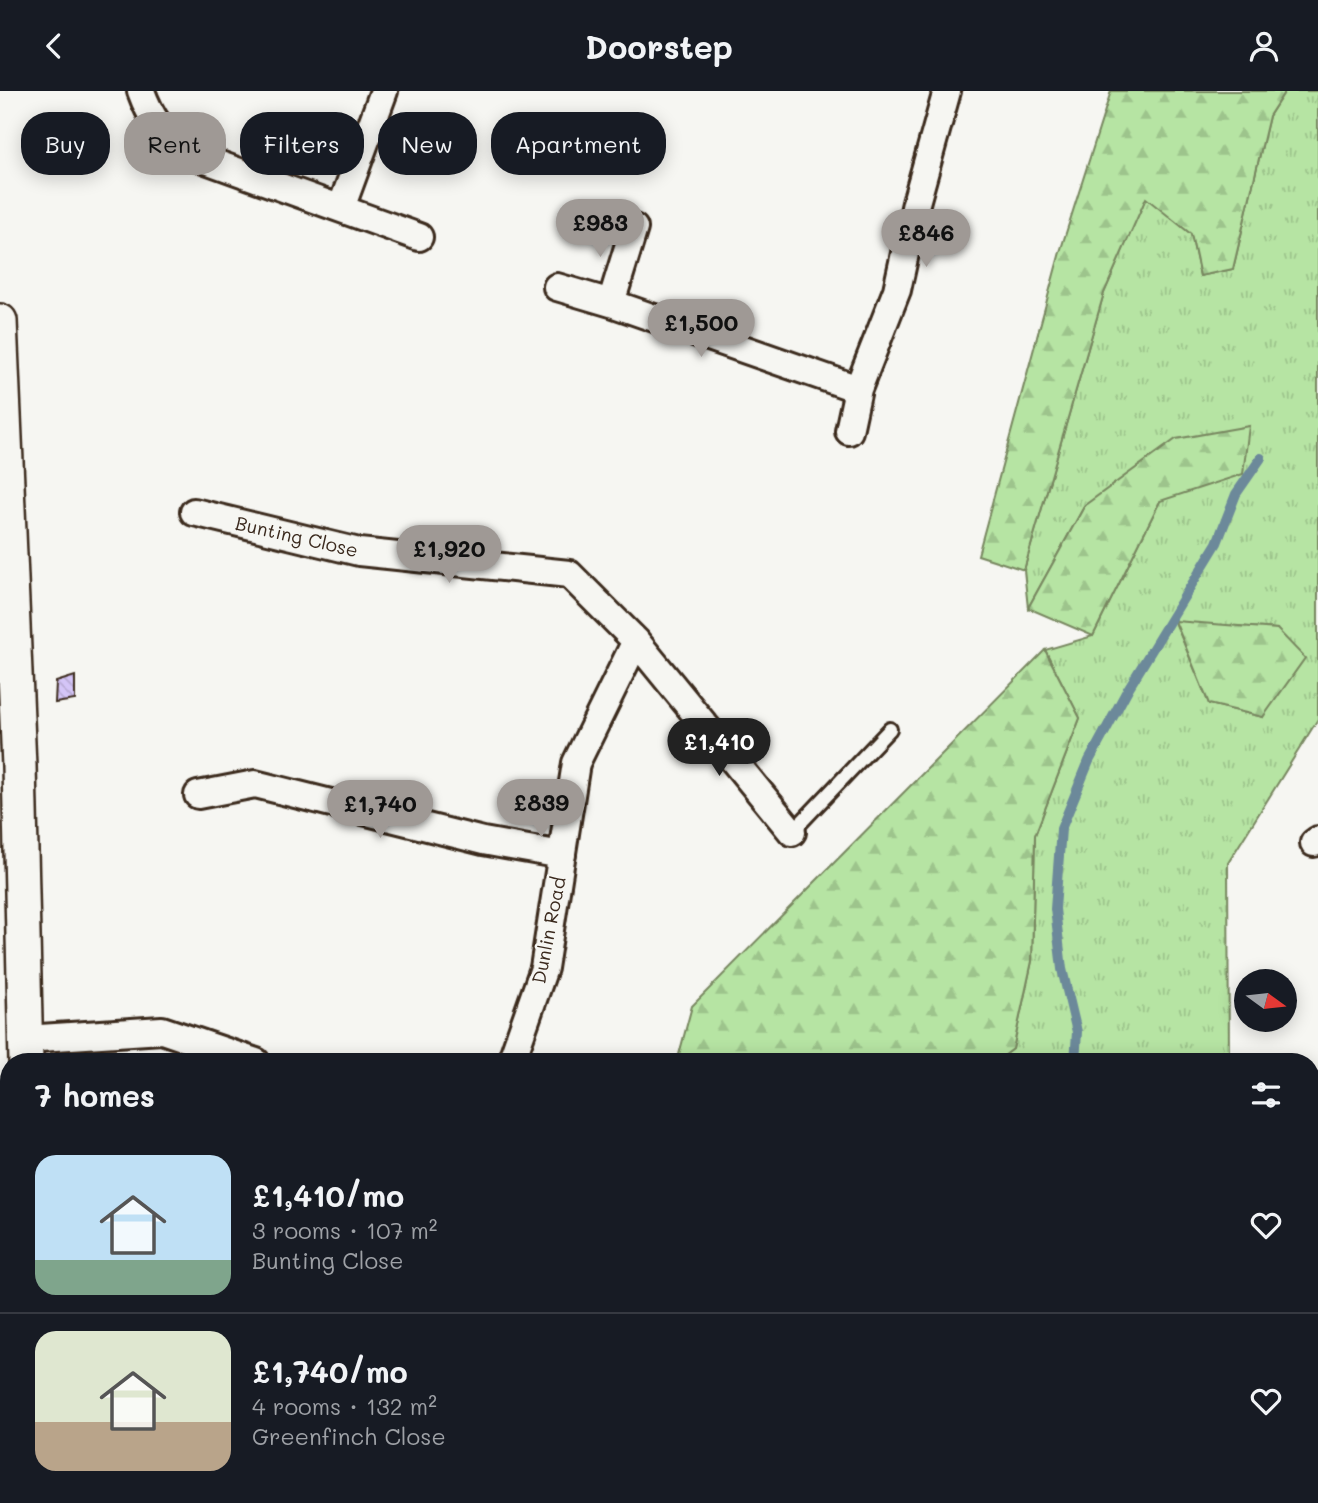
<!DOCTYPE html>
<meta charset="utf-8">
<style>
body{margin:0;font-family:Mali,sans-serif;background:#20242c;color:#f1f3f6;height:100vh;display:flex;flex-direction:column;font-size:26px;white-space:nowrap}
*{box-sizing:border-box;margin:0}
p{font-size:23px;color:#9ea1a6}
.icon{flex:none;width:38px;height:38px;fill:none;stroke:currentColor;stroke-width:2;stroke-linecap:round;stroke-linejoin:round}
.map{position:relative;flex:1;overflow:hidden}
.panel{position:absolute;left:0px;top:962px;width:1320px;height:450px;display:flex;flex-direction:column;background:#171b24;border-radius:28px 28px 0 0;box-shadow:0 4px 18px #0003}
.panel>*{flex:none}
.banner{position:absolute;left:21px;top:21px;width:700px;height:63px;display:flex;gap:14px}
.needle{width:46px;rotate:105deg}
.buttons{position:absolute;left:1234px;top:878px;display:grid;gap:14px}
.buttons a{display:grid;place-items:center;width:63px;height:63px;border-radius:50%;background:#171b24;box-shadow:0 4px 18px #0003;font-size:35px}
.price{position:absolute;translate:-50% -60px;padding:0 16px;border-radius:24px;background:#9f9995;color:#111;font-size:23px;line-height:46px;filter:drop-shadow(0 2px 4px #0008)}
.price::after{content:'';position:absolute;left:50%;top:42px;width:21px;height:16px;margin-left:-10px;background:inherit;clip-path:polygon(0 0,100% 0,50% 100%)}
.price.current{background:#222;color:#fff}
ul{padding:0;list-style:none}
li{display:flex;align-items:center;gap:21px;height:175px;padding:0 35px}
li+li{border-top:2px solid #363941}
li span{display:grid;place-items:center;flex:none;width:196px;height:140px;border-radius:21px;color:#555}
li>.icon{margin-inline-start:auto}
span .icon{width:84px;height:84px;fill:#fffc;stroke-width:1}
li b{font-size:30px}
h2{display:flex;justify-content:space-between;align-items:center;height:84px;padding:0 35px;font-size:30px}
.tag{padding:0 24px;border-radius:28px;background:#171b24;box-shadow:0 4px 18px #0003;font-size:24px;line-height:63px}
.tag.current{background:#9f9995;color:#111}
header{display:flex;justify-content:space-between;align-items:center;height:91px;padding:0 35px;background:#171b24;font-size:32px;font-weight:700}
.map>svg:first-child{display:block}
.grass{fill:url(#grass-tufts);stroke:#788760;stroke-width:2;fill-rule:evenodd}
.forest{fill:url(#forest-firs);stroke:#788760;stroke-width:2}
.park{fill:url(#park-crowns);stroke:#788760;stroke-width:2}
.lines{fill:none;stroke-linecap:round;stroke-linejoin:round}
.stream{stroke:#6c899a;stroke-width:10}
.building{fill:url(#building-back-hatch);stroke:#3b2a1e;stroke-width:2}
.service-casing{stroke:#3b2a1e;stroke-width:18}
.minor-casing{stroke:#3b2a1e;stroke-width:32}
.tertiary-casing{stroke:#3b2a1e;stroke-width:38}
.service{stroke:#f6f6f2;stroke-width:12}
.minor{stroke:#f6f6f2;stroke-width:26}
.tertiary{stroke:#f6f6f2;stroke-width:33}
.labels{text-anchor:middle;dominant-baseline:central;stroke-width:5;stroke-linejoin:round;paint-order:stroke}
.street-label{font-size:19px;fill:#3b2a1e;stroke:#f6f6f2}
</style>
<header><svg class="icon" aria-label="back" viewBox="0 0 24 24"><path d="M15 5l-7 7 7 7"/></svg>Doorstep<svg class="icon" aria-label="person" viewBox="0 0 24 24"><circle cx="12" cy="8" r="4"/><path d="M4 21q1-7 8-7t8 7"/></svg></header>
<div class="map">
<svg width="1318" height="1412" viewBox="0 0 1318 1412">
<defs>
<pattern id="grass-tufts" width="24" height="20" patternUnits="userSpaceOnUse" patternTransform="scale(1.75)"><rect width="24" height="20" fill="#b6e4a3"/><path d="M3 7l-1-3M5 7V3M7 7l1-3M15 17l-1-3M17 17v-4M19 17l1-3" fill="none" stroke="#9dc48c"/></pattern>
<pattern id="forest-firs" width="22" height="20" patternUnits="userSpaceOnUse" patternTransform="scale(1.75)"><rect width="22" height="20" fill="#b6e4a3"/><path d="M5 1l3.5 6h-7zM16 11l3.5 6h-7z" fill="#9dc48c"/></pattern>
<pattern id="park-crowns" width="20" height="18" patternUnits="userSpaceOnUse" patternTransform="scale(1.75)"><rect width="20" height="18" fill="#b6e4a3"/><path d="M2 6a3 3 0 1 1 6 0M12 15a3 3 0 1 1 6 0" fill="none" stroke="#9dc48c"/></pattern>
<pattern id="building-back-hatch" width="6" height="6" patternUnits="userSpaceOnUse" patternTransform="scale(1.75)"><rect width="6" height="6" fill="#d4c5f7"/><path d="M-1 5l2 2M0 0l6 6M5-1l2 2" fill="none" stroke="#b7a9d3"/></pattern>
</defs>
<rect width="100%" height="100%" fill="#f6f6f2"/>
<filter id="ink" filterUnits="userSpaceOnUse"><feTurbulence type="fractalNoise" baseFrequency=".0143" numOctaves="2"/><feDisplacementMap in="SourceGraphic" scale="14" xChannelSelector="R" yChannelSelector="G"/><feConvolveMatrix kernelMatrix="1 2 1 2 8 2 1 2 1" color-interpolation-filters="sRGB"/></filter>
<g filter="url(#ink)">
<!-- grass -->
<path class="grass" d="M 1285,0 L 1318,0 L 1318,628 L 1228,772 L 1229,971 L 996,971 L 1013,958 L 1032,870 L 1035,744 L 1080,627 L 1045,559 L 1093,545 L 1160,410 L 1085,414 L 1028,517 L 1024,479 L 1104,202 L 1146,106 L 1191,143 L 1200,185 L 1233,178 L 1269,25 ZM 1175,531 L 1277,538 L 1263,626 L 1209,613 Z
M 691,1404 L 1233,1404 L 1233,1412 L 693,1412 Z"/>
<!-- forest -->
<path class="forest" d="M 1111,0 L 1285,0 L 1269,25 L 1233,178 L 1200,185 L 1191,143 L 1146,107 L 1104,202 L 1024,479 L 978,464 L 1060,161 Z
M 1249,335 L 1243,383 L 1160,410 L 1093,545 L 1028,517 L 1085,414 L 1176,348 Z
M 1175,530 L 1277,538 L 1305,567 L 1263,626 L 1209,613 Z
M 1045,559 L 1080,627 L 1035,744 L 1032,870 L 1013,958 L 996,971 L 677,971 L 692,915 Z
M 595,1404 L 691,1404 L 693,1412 L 595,1412 Z"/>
<!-- park -->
<path class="park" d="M 1318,1217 L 1318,1412 L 1233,1412 L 1233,1404 L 1311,1404 L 1311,1218 Z"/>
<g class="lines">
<!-- stream -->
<path class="stream" d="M 1075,971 L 1077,941 L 1062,878 L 1055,818 L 1061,738 L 1089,670 L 1128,598 L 1217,452 L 1236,403 L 1261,367
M 735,1404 L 736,1412"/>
</g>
<!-- building -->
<path class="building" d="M 75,585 L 75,609 L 55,612 L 56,591 Z"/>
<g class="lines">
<!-- service casing -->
<g class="service-casing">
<path id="service" d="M 792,741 L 890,638"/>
</g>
<!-- minor casing -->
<g class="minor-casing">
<path id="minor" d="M 141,0 C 151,28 162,41 184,61 L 419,146
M 341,117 L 384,0
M 557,196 L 611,212 L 858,298
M 611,212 L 634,137
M 849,340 L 858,298 L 897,199 L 916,112 L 947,0
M 194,421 L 359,461 L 569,483 L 636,550 L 792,741
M 198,704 L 255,693 L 483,750 L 562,764
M 1314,752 L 1318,749
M 25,948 L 162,939 L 256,971
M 511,971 L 544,877 L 576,672 L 636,550
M 0,1150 L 9,1150
M 1311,1210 L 1318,1210
M 214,1412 L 215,1404"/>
</g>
<!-- tertiary casing -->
<g class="tertiary-casing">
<path id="tertiary" d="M 0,230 L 19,675 L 26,971
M 17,1412 L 18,1404"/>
</g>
<!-- service -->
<use href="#service" class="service"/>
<!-- minor -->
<use href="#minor" class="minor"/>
<!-- tertiary -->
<use href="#tertiary" class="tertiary"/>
</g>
</g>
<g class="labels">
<!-- street labels -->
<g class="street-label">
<text transform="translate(297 445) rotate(13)">Bunting Close</text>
<text transform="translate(548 839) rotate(-79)">Dunlin Road</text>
</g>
</g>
</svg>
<div class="buttons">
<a><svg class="needle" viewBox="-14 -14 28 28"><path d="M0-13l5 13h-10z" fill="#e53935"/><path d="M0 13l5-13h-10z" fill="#9ea1a6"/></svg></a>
</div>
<b class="price" style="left:600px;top:168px">£983</b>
<b class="price" style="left:926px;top:178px">£846</b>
<b class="price" style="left:701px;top:268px">£1,500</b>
<b class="price" style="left:449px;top:494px">£1,920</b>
<b class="price current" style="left:719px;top:687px">£1,410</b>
<b class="price" style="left:541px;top:748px">£839</b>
<b class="price" style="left:380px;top:749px">£1,740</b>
<div class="banner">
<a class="tag">Buy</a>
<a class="tag current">Rent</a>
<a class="tag">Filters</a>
<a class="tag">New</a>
<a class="tag">Apartment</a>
</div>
<section class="panel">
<h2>7 homes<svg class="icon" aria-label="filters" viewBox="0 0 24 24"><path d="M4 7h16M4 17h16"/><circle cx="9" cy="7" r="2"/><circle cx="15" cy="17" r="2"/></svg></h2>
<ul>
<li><span style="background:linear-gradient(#bfe0f5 75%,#7fa58c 0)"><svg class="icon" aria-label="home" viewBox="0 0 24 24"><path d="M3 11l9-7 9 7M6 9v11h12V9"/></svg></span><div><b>£1,410/mo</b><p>3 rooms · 107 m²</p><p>Bunting Close</p></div><svg class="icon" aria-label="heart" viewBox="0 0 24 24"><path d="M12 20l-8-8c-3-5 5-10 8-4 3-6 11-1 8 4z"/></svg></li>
<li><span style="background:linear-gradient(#dfe7d0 65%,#b9a48a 0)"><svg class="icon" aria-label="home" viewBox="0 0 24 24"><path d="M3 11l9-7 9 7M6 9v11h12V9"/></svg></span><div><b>£1,740/mo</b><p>4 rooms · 132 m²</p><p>Greenfinch Close</p></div><svg class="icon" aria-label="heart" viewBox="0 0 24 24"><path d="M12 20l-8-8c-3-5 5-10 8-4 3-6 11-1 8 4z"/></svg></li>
</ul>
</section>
</div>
